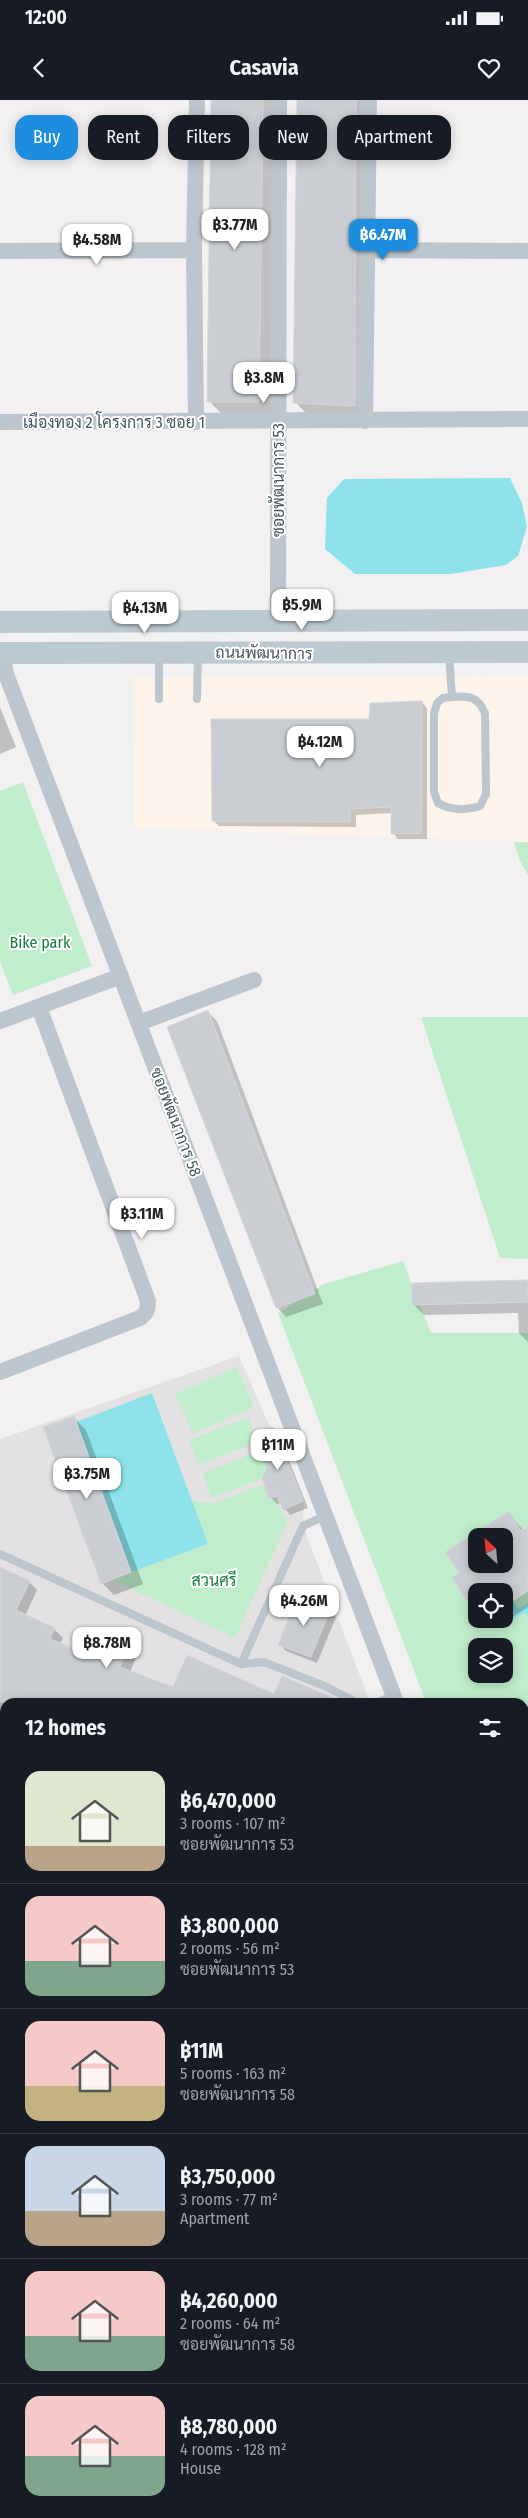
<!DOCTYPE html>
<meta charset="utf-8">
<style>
body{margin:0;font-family:"Fira Sans Condensed",Sarabun,sans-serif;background:#20242c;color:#f1f3f6;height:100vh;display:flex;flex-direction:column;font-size:19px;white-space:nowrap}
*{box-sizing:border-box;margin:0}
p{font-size:16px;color:#9ea1a6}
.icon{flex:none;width:28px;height:28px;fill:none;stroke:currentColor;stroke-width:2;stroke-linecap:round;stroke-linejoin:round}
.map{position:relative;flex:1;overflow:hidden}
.panel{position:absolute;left:0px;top:1598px;width:529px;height:821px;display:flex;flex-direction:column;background:#171b24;border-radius:15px 15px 0 0;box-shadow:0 2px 12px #0003}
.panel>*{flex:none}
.banner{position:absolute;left:15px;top:15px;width:499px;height:45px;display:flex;gap:10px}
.needle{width:32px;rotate:334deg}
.controls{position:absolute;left:468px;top:1428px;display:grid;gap:10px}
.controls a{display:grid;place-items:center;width:45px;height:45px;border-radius:10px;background:#171b24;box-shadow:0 2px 12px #0003;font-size:25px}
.price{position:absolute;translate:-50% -42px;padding:0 11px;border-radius:10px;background:#fff;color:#222;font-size:16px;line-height:32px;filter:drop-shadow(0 1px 2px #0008)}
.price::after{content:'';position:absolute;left:50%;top:30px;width:15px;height:11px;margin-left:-8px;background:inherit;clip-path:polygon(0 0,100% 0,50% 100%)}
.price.current{background:#1e8cdf;color:#fff}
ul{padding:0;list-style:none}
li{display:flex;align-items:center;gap:15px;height:125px;padding:0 25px}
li+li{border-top:1px solid #363941}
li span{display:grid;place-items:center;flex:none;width:140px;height:100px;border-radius:15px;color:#555}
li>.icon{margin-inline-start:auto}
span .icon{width:60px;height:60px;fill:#fffc;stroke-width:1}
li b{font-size:21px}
h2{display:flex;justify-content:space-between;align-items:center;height:60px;padding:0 25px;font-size:21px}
.chip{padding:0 18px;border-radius:15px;background:#171b24;box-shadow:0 2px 12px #0003;font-size:18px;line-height:45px}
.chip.current{background:#1e8cdf;color:#fff}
.status{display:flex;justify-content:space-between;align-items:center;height:35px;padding:0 25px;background:#171b24;direction:ltr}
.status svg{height:14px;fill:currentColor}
header{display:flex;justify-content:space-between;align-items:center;height:65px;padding:0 25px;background:#171b24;font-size:22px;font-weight:700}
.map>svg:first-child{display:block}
.commercial{fill:#fcf4eb}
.education{fill:#e3e1e2}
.green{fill:#c0eecc;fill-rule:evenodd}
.water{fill:#8ee3ea}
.shadow{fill:#0003;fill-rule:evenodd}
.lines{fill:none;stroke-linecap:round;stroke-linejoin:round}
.river{stroke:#8ee3ea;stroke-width:32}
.building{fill:#caced2;stroke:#d4d7db;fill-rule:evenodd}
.service{stroke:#bcc6cc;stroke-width:8}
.minor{stroke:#bcc6cc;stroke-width:16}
.secondary{stroke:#bcc9d1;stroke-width:22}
.labels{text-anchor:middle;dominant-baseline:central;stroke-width:4;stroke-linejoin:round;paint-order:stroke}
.street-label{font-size:16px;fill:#48565d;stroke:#fff}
.park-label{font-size:16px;fill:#1a7e3e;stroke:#fff}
</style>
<div class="status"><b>12:00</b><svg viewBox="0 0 49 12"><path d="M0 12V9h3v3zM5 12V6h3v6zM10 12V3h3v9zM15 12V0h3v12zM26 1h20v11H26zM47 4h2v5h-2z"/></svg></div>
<header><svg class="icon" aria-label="back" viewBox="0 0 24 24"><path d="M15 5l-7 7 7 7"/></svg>Casavia<svg class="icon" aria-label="heart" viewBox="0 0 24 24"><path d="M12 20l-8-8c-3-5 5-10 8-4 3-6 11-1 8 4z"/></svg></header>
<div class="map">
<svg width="528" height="2418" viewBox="0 0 528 2418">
<rect width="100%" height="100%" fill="#f2f0f0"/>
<!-- commercial -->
<path class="commercial" d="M 528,576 L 528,742 L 134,728 L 133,577 Z"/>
<!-- education -->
<path class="education" d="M 239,1256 L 304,1405 L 303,1426 L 370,1602 L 5,1602 L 5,2181 L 0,2178 L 0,1339 Z"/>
<!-- green -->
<path class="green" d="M 23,682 L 92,866 L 13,895 L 0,862 L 0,691 Z
M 514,742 L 528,742 L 528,775 L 519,759 Z
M 421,917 L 528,917 L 528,1159 L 500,1158 Z
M 403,1161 L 431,1233 L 528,1233 L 528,1721 L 524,1724 L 524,1602 L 426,1602 L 278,1213 L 324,1184 ZM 476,1436 L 504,1436 L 504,1464 L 476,1464 ZM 476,1491 L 504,1491 L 504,1519 L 476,1519 ZM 476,1546 L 504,1546 L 504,1574 L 476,1574 Z
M 237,1267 L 254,1307 L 193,1334 L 175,1294 Z
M 248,1317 L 257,1342 L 199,1365 L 189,1340 Z
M 261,1350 L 270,1375 L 212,1398 L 202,1373 Z
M 265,1384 L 288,1421 L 235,1538 L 106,1477 L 204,1437 L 190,1400 L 211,1404 Z
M 0,1796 L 5,1799 L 5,2064 L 0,2062 Z"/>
<!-- water -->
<path class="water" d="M 510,378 L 522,403 L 527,427 L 518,456 L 506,465 L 451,474 L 355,474 L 325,449 L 327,398 L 344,379 Z
M 152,1293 L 208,1444 L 131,1472 L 76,1322 Z
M 513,1501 L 518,1509 L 528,1503 L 528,1517 L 525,1512 L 505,1525 L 501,1519 L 504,1519 L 504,1506 Z"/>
<!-- shadow -->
<path class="shadow" d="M 212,0 L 275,0 L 271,314 L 221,313 L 209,301 Z
M 299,0 L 368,0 L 367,318 L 307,314 L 295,302 Z
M 422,602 L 427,608 L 427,739 L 398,739 L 393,733 L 392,713 L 356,715 L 356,727 L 219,726 L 213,720 L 370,620 Z
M 0,607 L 16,647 L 0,654 Z
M 208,912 L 217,921 L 323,1204 L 286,1217 L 277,1207 Z
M 528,1182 L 528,1242 L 519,1233 L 518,1213 L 424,1215 L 413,1204 Z
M 73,1317 L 86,1330 L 143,1484 L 114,1495 L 102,1483 Z
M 273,1328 L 279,1335 L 308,1408 L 290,1415 L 281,1403 L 277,1404 L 271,1398 L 269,1368 Z
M 509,1413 L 524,1431 L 528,1429 L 528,1507 L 497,1527 L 489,1519 L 504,1519 L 504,1491 L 476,1491 L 476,1508 L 466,1498 L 453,1478 L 460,1473 L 447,1452 ZM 476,1436 L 504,1436 L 504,1464 L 476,1464 Z
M 0,1468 L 29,1482 L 37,1490 L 25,1516 L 54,1529 L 63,1538 L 60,1544 L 99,1559 L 110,1538 L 129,1545 L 138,1553 L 130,1572 L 173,1589 L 333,1600 L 335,1602 L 5,1602 L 5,1756 L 0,1754 Z
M 329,1511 L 336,1517 L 317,1563 L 286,1551 L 280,1545 Z
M 0,2062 L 5,2064 L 5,2112 L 0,2130 Z"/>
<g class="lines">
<!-- river -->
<path class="river" d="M 524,1738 L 528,1736
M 0,2290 L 5,2287"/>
</g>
<!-- building -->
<path class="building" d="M 211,0 L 263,0 L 259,302 L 207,302 Z
M 297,0 L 356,0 L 355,306 L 293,303 Z
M 422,601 L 421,733 L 391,734 L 391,707 L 350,709 L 350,722 L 212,721 L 211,619 L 369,619 L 370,603 Z
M 208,910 L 315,1194 L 276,1208 L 167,927 Z
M 528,1180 L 528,1202 L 412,1205 L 412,1183 Z
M 74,1316 L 131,1472 L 101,1484 L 43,1327 Z
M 273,1327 L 303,1401 L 283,1410 L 277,1396 L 269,1399 L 262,1378 L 267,1368 L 256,1334 Z
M 509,1411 L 521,1431 L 528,1427 L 528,1491 L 504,1506 L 504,1491 L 476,1491 L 465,1499 L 452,1477 L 459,1473 L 445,1452 ZM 476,1436 L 504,1436 L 504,1464 L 476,1464 Z
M 0,1467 L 30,1481 L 16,1510 L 55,1528 L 50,1539 L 98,1558 L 109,1536 L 130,1543 L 120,1567 L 173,1587 L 187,1555 L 274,1594 L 282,1576 L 342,1602 L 0,1602 Z
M 297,1497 L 330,1510 L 311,1557 L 278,1545 Z"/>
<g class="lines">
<!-- service -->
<path class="service" d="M 449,554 L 452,597 C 469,595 478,597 485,613 L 486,694 L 480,706 C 466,711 450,710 438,703 L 434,692 L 434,614 L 437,603 L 443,598 L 452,597
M 159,599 L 159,554
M 197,599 L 198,554
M 0,1454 L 241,1564 L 264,1562 L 327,1587 L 356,1602
M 241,1564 L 303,1426 L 325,1416
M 378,1602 L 393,1596
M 0,1779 L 5,1782
M 0,2107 L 5,2110"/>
<!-- minor -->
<path class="minor" d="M 368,150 L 528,151
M 0,151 L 194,150
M 365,321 L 369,0
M 0,322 L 528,319
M 196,322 L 194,150 L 197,0
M 278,521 L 279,0
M 2,553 L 6,574 L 396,1602
M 0,921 L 121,876
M 139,923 L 254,880
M 0,1272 L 140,1218 C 147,1213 148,1209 148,1201 L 39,907
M 524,1917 L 528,1921
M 524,1949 L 528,1960
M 524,2150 L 528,2149
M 524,2359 L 528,2358
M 365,2418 L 377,2414"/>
<!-- secondary -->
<path class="secondary" d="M 0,522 L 528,520
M 0,553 L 528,552"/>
</g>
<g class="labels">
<!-- street labels -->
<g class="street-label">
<text x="114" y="322">เมืองทอง 2 โครงการ 3 ซอย 1</text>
<text transform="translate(278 380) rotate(-90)">ซอยพัฒนาการ 53</text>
<text transform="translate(264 553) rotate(1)">ถนนพัฒนาการ</text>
<text transform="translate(176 1022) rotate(69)">ซอยพัฒนาการ 58</text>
</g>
<!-- park labels -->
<g class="park-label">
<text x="40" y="842">Bike park</text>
<text x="214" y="1480">สวนศรี</text>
</g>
</g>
</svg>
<div class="controls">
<a><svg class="needle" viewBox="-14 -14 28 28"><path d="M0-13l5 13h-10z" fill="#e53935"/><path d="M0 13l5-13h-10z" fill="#9ea1a6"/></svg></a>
<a><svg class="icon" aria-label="locate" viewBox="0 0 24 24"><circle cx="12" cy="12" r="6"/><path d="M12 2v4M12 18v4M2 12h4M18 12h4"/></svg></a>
<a><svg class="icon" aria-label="layers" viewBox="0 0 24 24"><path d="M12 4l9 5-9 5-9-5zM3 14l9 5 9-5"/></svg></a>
</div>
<b class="price" style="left:235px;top:151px">฿3.77M</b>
<b class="price current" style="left:383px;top:161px">฿6.47M</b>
<b class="price" style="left:97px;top:166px">฿4.58M</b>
<b class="price" style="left:264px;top:304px">฿3.8M</b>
<b class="price" style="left:302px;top:531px">฿5.9M</b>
<b class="price" style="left:145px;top:534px">฿4.13M</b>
<b class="price" style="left:320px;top:668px">฿4.12M</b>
<b class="price" style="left:142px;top:1140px">฿3.11M</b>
<b class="price" style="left:278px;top:1371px">฿11M</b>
<b class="price" style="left:87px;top:1400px">฿3.75M</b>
<b class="price" style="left:304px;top:1527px">฿4.26M</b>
<b class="price" style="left:107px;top:1569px">฿8.78M</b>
<div class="banner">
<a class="chip current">Buy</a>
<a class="chip">Rent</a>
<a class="chip">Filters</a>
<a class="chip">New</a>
<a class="chip">Apartment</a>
</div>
<section class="panel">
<h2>12 homes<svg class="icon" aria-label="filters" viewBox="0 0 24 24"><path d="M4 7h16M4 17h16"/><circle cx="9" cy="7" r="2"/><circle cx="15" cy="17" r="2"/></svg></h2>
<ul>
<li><span style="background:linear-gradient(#dfe7d0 75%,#b9a48a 0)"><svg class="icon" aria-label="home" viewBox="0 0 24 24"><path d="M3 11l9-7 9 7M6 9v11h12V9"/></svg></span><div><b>฿6,470,000</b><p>3 rooms · 107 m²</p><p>ซอยพัฒนาการ 53</p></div></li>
<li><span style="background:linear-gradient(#f6c9c9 65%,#7fa58c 0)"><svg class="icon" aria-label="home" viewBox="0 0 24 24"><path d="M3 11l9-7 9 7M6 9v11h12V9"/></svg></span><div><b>฿3,800,000</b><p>2 rooms · 56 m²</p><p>ซอยพัฒนาการ 53</p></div></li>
<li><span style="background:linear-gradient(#f6c9c9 65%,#c2b280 0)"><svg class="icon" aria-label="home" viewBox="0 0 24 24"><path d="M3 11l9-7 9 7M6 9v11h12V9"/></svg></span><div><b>฿11M</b><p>5 rooms · 163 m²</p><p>ซอยพัฒนาการ 58</p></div></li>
<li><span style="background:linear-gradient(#c9d6e8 65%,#b9a48a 0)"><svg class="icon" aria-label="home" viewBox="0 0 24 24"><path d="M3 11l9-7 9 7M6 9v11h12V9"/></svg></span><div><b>฿3,750,000</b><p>3 rooms · 77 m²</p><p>Apartment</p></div></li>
<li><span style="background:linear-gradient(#f6c9c9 65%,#7fa58c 0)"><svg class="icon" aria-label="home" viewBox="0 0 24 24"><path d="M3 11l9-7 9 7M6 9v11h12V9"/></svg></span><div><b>฿4,260,000</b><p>2 rooms · 64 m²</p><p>ซอยพัฒนาการ 58</p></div></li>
<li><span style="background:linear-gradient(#f6c9c9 60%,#7fa58c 0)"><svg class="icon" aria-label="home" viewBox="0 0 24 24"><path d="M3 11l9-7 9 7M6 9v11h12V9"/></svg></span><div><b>฿8,780,000</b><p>4 rooms · 128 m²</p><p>House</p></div></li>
</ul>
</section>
</div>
